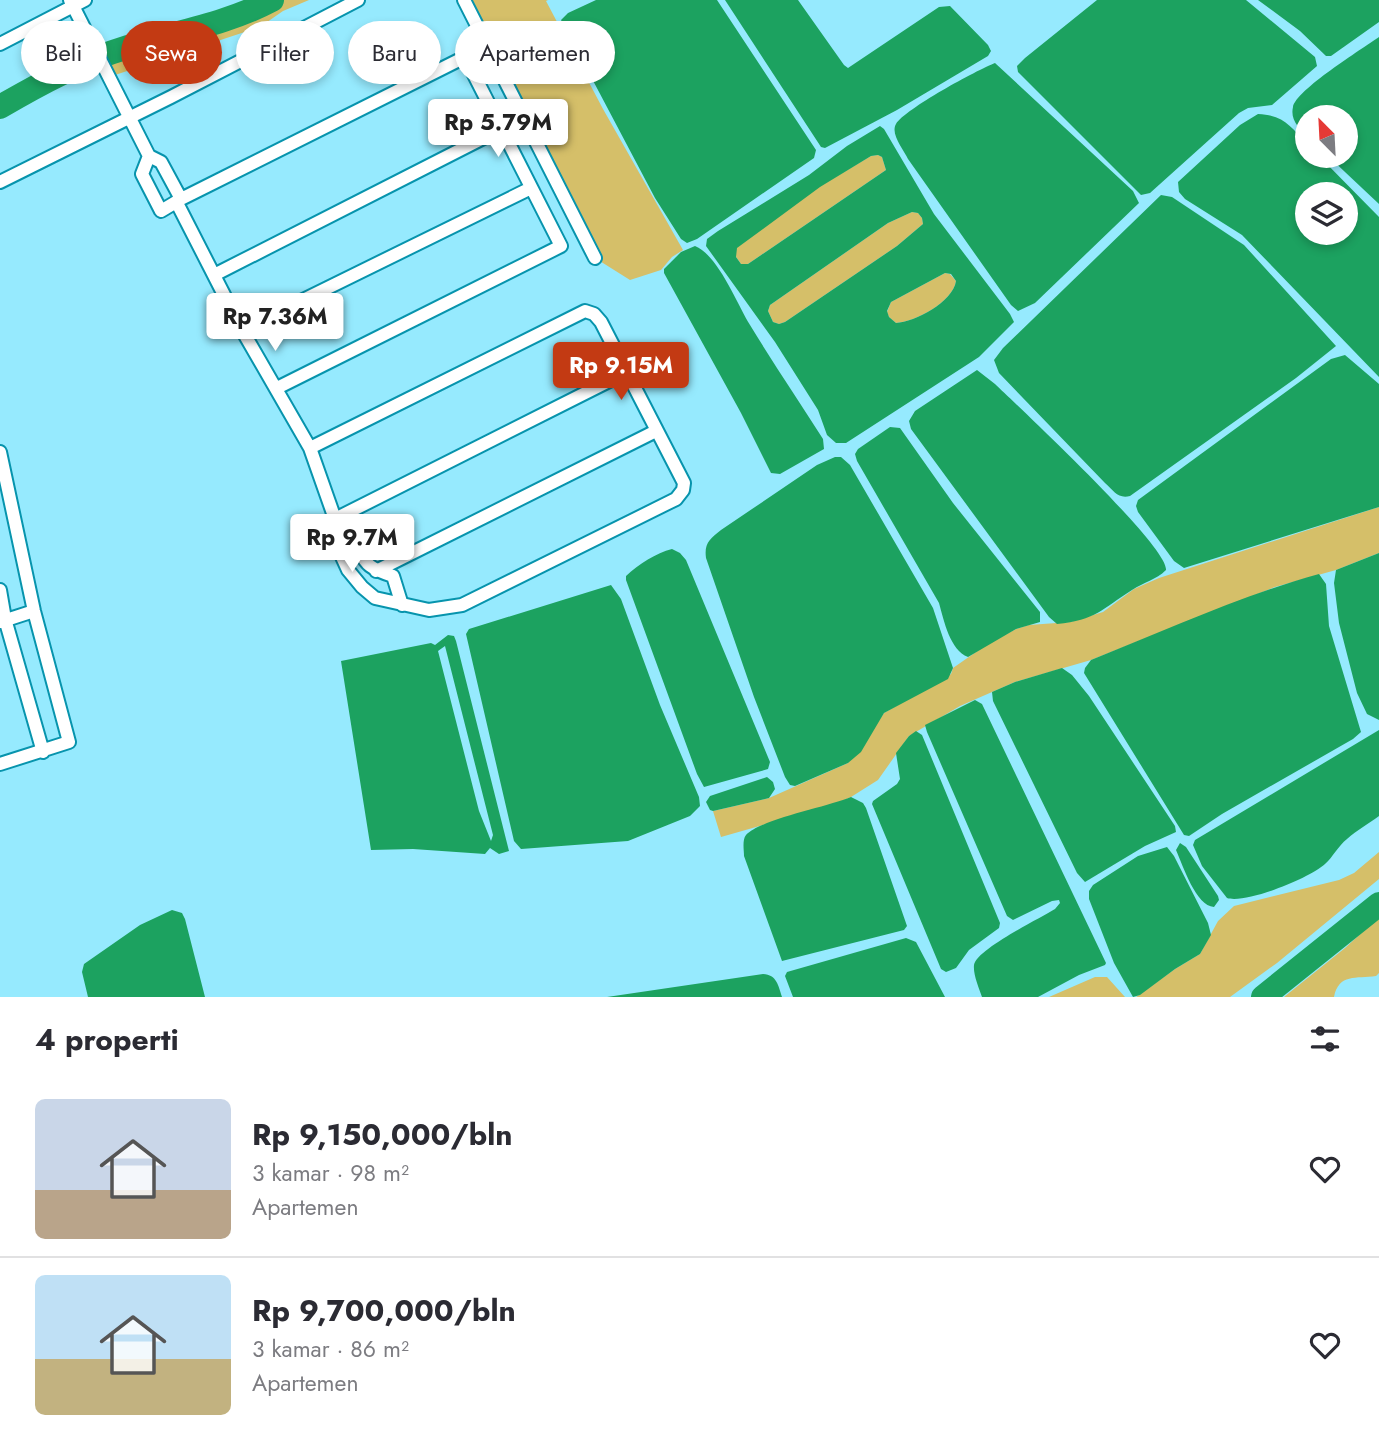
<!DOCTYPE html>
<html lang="id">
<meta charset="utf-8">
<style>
body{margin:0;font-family:Jost,sans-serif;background:#f7f7f7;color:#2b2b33;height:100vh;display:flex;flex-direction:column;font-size:26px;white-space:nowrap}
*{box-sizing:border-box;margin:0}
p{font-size:23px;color:#7c7c81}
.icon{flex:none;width:38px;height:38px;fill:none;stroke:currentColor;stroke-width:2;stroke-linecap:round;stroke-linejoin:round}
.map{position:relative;height:997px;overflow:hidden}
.side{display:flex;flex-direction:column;background:#fff;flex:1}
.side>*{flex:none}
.banner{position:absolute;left:21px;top:21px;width:700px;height:63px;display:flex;gap:14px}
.needle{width:46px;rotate:336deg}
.buttons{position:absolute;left:1295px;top:105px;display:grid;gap:14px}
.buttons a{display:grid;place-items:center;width:63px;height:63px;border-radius:50%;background:#fff;box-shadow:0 4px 10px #0003;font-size:35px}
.price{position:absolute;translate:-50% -60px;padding:0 16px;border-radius:7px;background:#fff;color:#222;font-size:23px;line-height:46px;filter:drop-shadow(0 2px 4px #0008)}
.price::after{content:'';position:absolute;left:50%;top:42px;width:21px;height:16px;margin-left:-10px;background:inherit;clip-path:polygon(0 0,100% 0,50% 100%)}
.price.active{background:#c33a13;color:#fff}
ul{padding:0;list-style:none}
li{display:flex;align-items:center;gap:21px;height:175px;padding:0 35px}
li+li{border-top:2px solid #e1e1e2}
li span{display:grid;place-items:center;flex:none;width:196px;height:140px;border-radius:10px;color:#555}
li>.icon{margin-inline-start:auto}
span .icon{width:84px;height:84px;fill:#fffc;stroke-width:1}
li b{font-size:30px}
h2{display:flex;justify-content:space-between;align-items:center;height:84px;padding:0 35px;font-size:30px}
.chip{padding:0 24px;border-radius:32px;background:#fff;box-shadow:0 4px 10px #0003;font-size:24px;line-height:63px}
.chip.active{background:#c33a13;color:#fff}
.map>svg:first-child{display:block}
.green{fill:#d5bf69}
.water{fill:#1ca260;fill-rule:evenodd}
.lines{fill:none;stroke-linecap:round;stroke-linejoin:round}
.river{stroke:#1ca260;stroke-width:24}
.minor-casing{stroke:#0794ad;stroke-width:16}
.minor{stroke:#fff;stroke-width:12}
</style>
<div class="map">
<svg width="1379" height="997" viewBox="0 0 1379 997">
<rect width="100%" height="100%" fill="#96eafe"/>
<!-- green -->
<path class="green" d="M 246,0 L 309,0 L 283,11 L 260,27 L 109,77 L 94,47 L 194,20 Z
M 464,0 L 548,0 L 546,1 L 603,109 L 683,250 L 672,257 L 661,270 L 630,280 L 595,258 Z
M 878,155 L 882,157 L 886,170 L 748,264 L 741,264 L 736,257 L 736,248 L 820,186 L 871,156 Z
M 912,212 L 918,213 L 922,218 L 923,224 L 897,246 L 785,322 L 779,324 L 773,322 L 768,311 L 770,305 L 888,223 Z
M 945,273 L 950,274 L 956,281 C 953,302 915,322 896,323 L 889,317 L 887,312 L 891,302 Z
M 1379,507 L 1379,553 L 1336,570 L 1275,587 L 1091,660 L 1015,682 L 960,706 L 909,736 L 878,780 L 851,797 L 833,805 L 721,837 L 713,811 L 769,798 L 848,763 L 884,713 L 951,674 L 953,668 L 986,645 L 1016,629 L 1029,625 L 1070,622 L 1103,612 L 1134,589 L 1159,578 Z
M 1379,852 L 1379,879 L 1277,963 L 1230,997 L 1136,997 L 1175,969 L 1200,954 L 1218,921 L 1234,906 L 1339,880 L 1354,873 Z
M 1379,917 L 1379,973 L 1376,976 C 1356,979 1339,973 1334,997 L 1284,997 L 1345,948 Z
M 1095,977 L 1107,977 L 1125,997 L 1049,997 Z"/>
<!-- water -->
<path class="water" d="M 596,0 L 717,0 L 816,150 L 814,158 L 697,239 L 687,243 L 681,239 L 655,198 L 561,20 L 568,13 Z
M 725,0 L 798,0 L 844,65 L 848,68 L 939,7 L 950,6 L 988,45 L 991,51 L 988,56 L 897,110 L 825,148 L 821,147 Z
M 1097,0 L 1246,0 L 1315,57 L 1317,66 L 1272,105 L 1248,108 L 1239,113 L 1150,193 L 1141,195 L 1018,72 L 1017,66 L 1025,58 Z
M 1258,0 L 1379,0 L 1379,22 L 1331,56 L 1326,56 L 1300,31 Z
M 1379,37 L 1379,204 L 1328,156 L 1346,156 L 1346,117 L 1307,117 L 1307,136 C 1299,128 1290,120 1293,107 C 1296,90 1362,49 1379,37 Z
M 995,63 L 1133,191 L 1139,203 L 1035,303 L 1018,311 L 1011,305 L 908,159 C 904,150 890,134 896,124 C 905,109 977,70 995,63 Z
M 1258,114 C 1284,115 1291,127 1307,144 L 1307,156 L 1319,156 L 1379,217 L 1379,377 L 1242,235 L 1185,199 L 1179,192 L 1178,182 L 1240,125 ZM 1307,194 L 1346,194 L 1346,233 L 1307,233 Z
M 880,126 L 884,129 L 934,214 L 1010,314 L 1014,322 L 979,357 L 846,443 L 836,443 L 827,435 L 818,410 L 775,342 L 706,246 L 707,239 L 718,231 L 809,175 L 847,146 ZM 878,155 L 882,157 L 886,170 L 748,264 L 741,264 L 736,257 L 737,248 L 820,187 L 871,156 ZM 912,212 L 918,213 L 922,218 L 923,224 L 897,246 L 785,322 L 779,324 L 773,322 L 768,311 L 770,305 L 888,223 ZM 945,273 L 951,274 L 956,281 C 953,302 915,322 896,323 L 889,317 L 887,311 L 891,302 Z
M 1161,195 L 1172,197 L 1244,245 L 1336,346 L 1296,378 L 1130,496 C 1118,499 1114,491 1105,483 L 999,373 L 994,360 L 1003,348 Z
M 695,246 C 718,255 737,304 750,325 C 773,363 799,401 823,439 L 824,449 L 780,474 L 771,473 L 741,413 L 664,273 L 664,269 L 681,252 Z
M 1345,355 L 1379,384 L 1379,507 L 1184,568 L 1174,561 L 1138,512 L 1136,506 L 1138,500 L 1331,359 Z
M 977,370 L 995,384 C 1020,408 1169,547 1166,570 C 1156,580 1144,582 1132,590 C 1102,609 1096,620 1057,624 L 1049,617 L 911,429 L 909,421 L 915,411 Z
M 890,427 L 900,428 L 953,503 L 1040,612 L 1040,622 L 1016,629 L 968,657 C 950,650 944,621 939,603 L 857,461 L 855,454 L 858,449 Z
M 835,457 L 841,457 L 850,465 L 933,608 L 953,668 L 948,679 L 884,713 L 861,752 L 848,763 L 795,786 L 790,785 L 785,777 L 754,697 L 706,558 C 704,543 710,539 721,530 L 817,465 Z
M 672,549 L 680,553 L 686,560 L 770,762 L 768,769 L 704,787 L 697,774 L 626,580 L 626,576 C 639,564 656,553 672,549 Z
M 1379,553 L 1379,720 L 1367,714 L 1357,693 L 1339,623 L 1334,583 L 1336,570 Z
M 1319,574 L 1326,584 L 1329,626 L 1361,732 L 1353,739 L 1222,814 L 1189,836 L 1184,835 L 1084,673 L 1085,668 L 1091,660 C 1167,630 1240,596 1319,574 Z
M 611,585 L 621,599 L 660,705 L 699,797 L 700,806 L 690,816 L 628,841 L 521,849 L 514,841 L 466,634 L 469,629 Z
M 448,635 L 454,636 L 456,641 L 509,851 L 499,854 L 490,848 L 485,854 L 413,849 L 371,850 L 341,661 L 431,643 L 435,645 ZM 445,646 L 493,835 L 491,841 L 479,811 L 438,651 Z
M 1062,668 L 1072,675 L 1089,696 L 1175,826 L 1176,832 L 1145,846 L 1085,882 L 1077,873 L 993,701 L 992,692 L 1015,682 Z
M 975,700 L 982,704 L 1106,963 L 1105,965 L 1079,975 L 1038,997 L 982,997 C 979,988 973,975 974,965 C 977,949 1039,919 1055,909 L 1060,903 L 1059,900 L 1052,901 L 1013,920 L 1007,916 L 927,732 L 925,725 Z
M 1379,730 L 1379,816 C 1368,824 1357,830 1347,839 C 1338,846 1333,857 1325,864 C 1310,878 1246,904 1227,898 L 1202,866 L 1193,845 L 1195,840 Z
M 916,731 L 922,735 L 1000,923 L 999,928 L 969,950 L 956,968 L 946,972 L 941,969 L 872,804 L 873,801 L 897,784 L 900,779 L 896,753 L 909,736 Z
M 767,777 L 773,782 L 775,789 L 769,798 L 713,811 L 710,810 L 706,802 L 710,796 Z
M 851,797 L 863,803 L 866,808 L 907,926 L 904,930 L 782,961 L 744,856 C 744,850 742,840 746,835 C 761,819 827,807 851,797 Z
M 1180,843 L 1186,847 L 1218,896 L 1219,900 L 1214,907 C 1196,906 1183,866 1176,850 Z
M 1167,847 L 1174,856 L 1208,923 L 1211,935 L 1200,954 L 1175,969 L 1140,995 L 1133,997 L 1114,963 L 1089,899 L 1089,891 L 1093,885 L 1138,856 Z
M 172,910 L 182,913 L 185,919 L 205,997 L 88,997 L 82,972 L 84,964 L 140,925 Z
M 906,938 L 916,942 L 945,997 L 793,997 L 785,976 L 787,972 Z
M 763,974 C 777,975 778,985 782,997 L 607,997 Z"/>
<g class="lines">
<!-- river -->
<path class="river" d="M 0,107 C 41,83 82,61 128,47 C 176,32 227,24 272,0
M 1263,997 L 1379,904"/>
<!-- minor casing -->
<g class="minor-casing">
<path id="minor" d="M 70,0 L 149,156 L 161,162 L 181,199 L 161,211 L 142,174 L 149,156
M 464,0 L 595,258
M 0,44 L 85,0
M 0,182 L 171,97 L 358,0
M 181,199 L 465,57 L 561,246 L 277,388
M 177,203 L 242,330 L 310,448 L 335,519 L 337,546 L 348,570 L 362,587 L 375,598 L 429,610 L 462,605 L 676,499 L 683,490 L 684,483 L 601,322 L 594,314 L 585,311 L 310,448
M 214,275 L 501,129
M 242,330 L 531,188
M 0,452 L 34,611 L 69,742 L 0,764
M 335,519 L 625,373
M 335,519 C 341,526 348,533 353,541 C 367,564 365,567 393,576 L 402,605
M 376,571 L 656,431
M 0,590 L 5,619 L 43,752
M 0,622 L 34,611"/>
</g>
<!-- minor -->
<use href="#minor" class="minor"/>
</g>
</svg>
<div class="buttons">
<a><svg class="needle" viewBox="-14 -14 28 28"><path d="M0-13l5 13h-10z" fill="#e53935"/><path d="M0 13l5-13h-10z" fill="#7c7c81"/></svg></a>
<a><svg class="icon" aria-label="layers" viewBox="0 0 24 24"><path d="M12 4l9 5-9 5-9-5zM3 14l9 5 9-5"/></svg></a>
</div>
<b class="price" style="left:498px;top:159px">Rp 5.79M</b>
<b class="price" style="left:275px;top:353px">Rp 7.36M</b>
<b class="price active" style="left:621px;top:402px">Rp 9.15M</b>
<b class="price" style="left:352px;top:574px">Rp 9.7M</b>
<div class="banner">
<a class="chip">Beli</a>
<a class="chip active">Sewa</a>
<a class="chip">Filter</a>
<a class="chip">Baru</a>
<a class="chip">Apartemen</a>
</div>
</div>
<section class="side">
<h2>4 properti<svg class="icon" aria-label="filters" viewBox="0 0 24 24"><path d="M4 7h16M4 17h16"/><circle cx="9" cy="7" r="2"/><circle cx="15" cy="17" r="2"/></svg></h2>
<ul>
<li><span style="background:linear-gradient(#c9d6e8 65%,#b9a48a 0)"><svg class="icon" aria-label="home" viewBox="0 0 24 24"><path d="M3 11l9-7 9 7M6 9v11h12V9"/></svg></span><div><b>Rp 9,150,000/bln</b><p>3 kamar · 98 m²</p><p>Apartemen</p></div><svg class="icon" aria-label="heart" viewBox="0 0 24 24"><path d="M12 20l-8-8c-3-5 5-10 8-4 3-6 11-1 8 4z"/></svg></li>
<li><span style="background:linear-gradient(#bfe0f5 60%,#c2b280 0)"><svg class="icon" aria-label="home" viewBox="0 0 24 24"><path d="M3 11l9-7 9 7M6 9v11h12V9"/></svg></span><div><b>Rp 9,700,000/bln</b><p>3 kamar · 86 m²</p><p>Apartemen</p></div><svg class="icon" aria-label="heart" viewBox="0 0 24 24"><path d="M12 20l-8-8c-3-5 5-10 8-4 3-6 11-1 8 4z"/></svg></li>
</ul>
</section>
